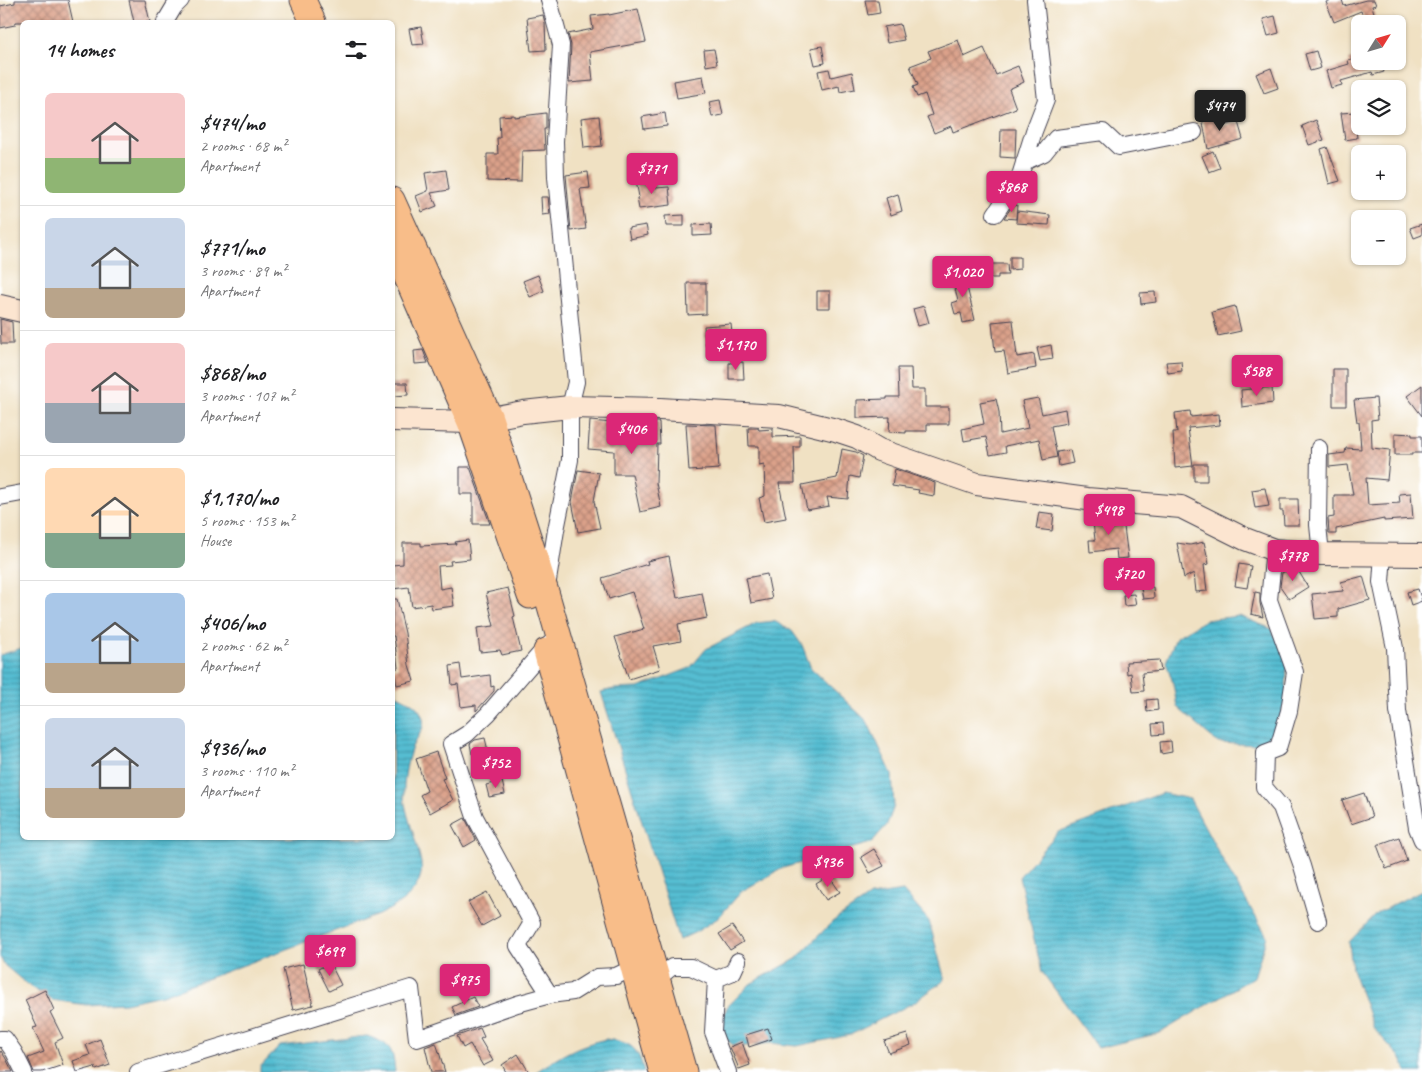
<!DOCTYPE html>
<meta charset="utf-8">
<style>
body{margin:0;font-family:Caveat,sans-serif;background:#f6f6f6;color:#202124;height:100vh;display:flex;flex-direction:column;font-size:19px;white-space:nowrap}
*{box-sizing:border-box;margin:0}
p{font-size:16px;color:#757577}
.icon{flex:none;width:28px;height:28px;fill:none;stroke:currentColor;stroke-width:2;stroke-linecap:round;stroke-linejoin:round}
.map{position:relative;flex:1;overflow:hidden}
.drawer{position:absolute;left:20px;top:20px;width:375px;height:820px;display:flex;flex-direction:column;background:#fff;border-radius:8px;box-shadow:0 1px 4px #0004}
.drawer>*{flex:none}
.needle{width:32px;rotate:53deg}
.buttons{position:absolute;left:1351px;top:15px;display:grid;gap:10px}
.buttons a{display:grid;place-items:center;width:55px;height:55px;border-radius:8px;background:#fff;box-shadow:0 1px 4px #0004;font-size:25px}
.price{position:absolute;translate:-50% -42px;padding:0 11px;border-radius:5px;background:#db2777;color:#fff;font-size:16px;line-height:32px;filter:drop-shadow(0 1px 2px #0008)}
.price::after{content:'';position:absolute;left:50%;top:30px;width:15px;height:11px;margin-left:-8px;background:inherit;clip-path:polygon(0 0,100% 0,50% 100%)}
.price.current{background:#222;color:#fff}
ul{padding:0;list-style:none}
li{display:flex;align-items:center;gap:15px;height:125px;padding:0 25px}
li+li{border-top:1px solid #e0e0e0}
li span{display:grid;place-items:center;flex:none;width:140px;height:100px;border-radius:8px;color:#555}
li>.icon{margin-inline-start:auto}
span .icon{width:60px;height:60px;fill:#fffc;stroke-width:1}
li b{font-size:21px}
h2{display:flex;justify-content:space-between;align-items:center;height:60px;padding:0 25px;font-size:21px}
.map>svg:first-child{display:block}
.water{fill:url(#water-rules);stroke:#3c7086}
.building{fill:url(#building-cross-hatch)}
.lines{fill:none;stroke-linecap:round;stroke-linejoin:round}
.street-casing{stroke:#413f4f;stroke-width:18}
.secondary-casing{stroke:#413f4f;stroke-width:24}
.primary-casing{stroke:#413f4f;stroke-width:27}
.street{stroke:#fff;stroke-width:16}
.secondary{stroke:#fce5d0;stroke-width:22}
.primary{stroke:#f8bd89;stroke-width:25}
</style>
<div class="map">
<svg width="1422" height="1072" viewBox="0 0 1422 1072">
<defs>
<pattern id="water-rules" width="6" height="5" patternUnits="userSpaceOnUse" patternTransform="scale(1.25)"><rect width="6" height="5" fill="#55bdd2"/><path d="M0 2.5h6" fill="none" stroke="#4699ac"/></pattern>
<pattern id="building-cross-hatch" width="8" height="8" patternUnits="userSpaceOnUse" patternTransform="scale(1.25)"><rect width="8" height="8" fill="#dba18a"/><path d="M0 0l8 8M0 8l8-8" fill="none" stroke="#b18372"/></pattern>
</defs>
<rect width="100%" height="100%" fill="#fff"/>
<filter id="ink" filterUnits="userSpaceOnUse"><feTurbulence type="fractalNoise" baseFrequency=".02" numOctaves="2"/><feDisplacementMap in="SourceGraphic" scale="10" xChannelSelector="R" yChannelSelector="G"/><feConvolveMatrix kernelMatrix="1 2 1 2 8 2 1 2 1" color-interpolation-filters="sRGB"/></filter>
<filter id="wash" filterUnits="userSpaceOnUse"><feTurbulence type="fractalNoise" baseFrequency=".0096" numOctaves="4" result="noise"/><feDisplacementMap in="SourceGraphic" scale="20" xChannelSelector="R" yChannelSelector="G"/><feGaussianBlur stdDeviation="1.12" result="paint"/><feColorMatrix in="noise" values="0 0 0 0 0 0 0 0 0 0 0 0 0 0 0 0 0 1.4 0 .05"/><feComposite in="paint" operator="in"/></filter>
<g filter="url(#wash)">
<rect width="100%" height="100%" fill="#f0e1c3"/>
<!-- water -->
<path class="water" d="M 1239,616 L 1272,629 L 1287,661 L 1286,698 L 1278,726 L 1263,745 L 1218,743 L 1177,707 L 1173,683 L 1166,662 L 1176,637 L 1205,620 Z
M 774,621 L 792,631 L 802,645 L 811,668 L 867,721 L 892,774 L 894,806 L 887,825 L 871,843 L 783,868 L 742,891 L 718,918 L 696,932 L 679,940 L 601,692 L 614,689 L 638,688 L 690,668 L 706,649 L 757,623 Z
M 22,648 L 22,838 L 392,838 L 393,693 C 405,699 420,704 423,719 C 426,729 416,738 412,747 C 407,761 403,781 404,796 C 405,817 425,859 421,874 C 416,896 397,906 378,915 L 166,994 L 125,1003 L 86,1005 L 52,1000 L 29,986 L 4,965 L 0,957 L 0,655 Z
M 1162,793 L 1190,799 L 1228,870 L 1267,936 L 1254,977 L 1160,1033 L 1098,1048 L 1042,972 L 1019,877 L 1058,832 Z
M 1422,890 L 1422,1072 L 1407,1072 L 1400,1057 L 1374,1029 L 1352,969 L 1349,942 L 1377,913 Z
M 903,891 L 929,921 L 945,980 L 913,1003 L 850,1035 L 797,1046 L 771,1043 L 736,1047 L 717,1033 L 727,1007 L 750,984 L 796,959 L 832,922 L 870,896 Z
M 367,1036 C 390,1044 393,1047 395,1072 L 260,1072 L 260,1067 L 280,1046 Z
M 606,1039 C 631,1042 638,1047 644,1072 L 536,1072 C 562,1055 575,1046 606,1039 Z"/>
<g id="blocks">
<!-- building -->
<path class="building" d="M 15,0 L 68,0 L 73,22 L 15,22 L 15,25 L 0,28 L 0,6 L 15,3 Z
M 129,0 L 145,0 L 150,22 L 134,22 Z
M 865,0 L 878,0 L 880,13 L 868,15 Z
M 1332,0 L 1342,0 L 1344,6 L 1366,0 L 1374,0 L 1376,5 L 1372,6 L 1375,16 L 1364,19 L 1361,11 L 1334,22 L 1326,2 Z
M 638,9 L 646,42 L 590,52 L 593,81 L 569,83 L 571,45 L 568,34 L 593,29 L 591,16 L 609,14 L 609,15 Z
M 543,15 L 545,23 L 546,50 L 531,51 L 527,18 Z
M 1275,16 L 1279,33 L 1268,36 L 1263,19 Z
M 900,24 L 904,40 L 887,43 L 884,27 Z
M 421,27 L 424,44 L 412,45 L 409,29 Z
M 958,40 L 964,57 L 984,48 L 996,75 L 1018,66 L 1024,82 L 1009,89 L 1016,108 L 953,132 L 951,126 L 934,133 L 927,117 L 932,115 L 925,94 L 917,97 L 913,87 L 918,85 L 910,66 L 931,58 L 928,51 Z
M 822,46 L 825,63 L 815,65 L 811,48 Z
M 714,49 L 717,64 L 706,66 L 704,50 Z
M 1316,51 L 1321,68 L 1310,71 L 1305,54 Z
M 1360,57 L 1360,61 L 1399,61 L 1399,65 L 1383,69 L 1384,72 L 1373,75 L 1372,72 L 1341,81 L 1342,85 L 1331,88 L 1326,71 L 1349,64 L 1348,60 Z
M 1271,68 L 1278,88 L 1264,93 L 1256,74 Z
M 829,69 L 831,77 L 852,72 L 855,89 L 840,92 L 839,86 L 822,90 L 818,71 Z
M 703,76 L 706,93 L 677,98 L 674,81 Z
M 720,100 L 723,115 L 712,117 L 709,102 Z
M 1354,112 L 1357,138 L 1345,140 L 1341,113 Z
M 546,113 L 546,129 L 544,129 L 545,150 L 522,151 L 521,182 L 487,181 L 487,154 L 498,154 L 497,138 L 500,138 L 499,116 L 514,115 L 514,117 Z
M 665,113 L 667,126 L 644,129 L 642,117 Z
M 1220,114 L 1223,126 L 1238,122 L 1243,139 L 1208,149 L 1202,118 Z
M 599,116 L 602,146 L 584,148 L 581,118 Z
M 1316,120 L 1324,140 L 1309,145 L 1302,126 Z
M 1001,129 L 1016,129 L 1015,158 L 1000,157 Z
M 1327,147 L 1340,181 L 1329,184 L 1321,149 Z
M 1213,151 L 1220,168 L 1209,172 L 1202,156 Z
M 446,170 L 449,190 L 431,193 L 437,206 L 422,212 L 416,196 L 428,191 L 425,173 Z
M 588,172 L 590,188 L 580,189 L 586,229 L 571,231 L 566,175 Z
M 654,178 L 656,188 L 669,187 L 671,205 L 639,209 L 637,198 L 639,197 L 636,181 Z
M 898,194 L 902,211 L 891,215 L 886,198 Z
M 541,197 L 548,197 L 550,214 L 542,215 Z
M 1013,205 L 1017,205 L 1016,219 L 1004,218 Z
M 1017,211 L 1050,215 L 1049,225 L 1016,223 Z
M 684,215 L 684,226 L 666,226 L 665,216 Z
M 711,224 L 712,235 L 693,236 L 693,225 Z
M 1422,224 L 1422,235 L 1414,238 L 1410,228 Z
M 646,225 L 648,235 L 630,239 L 628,228 Z
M 1010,257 L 1020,257 L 1020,269 L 1010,270 Z
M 982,264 L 1007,264 L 1008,275 L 998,275 L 998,278 L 982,278 Z
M 968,273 L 971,286 L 967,287 L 975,320 L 963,323 L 961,313 L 955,314 L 952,303 L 958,301 L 952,277 Z
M 538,275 L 544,291 L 530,297 L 523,281 Z
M 687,283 L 706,283 L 706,314 L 688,315 Z
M 817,291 L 830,291 L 830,308 L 817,308 Z
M 1155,292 L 1156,302 L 1141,304 L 1140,293 Z
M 924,306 L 929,323 L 918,326 L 913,309 Z
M 1235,306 L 1241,331 L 1218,336 L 1212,312 Z
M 0,319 L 12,322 L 13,344 L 1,344 Z
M 1013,320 L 1017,357 L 1034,354 L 1036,368 L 1008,373 L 1004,351 L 995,352 L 992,322 Z
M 731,324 L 733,343 L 706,346 L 704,326 Z
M 1051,345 L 1053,359 L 1040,361 L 1037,348 Z
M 423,350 L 428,363 L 415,364 L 414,351 Z
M 1181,361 L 1182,371 L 1168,373 L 1166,362 Z
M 743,362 L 744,379 L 729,379 L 729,363 Z
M 898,368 L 911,368 L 912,389 L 925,389 L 925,407 L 949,407 L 949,424 L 927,424 L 927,431 L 906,431 L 906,433 L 889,432 L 890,417 L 857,418 L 857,400 L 887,399 L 887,397 L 899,397 Z
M 1333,369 L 1346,369 L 1346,406 L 1333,406 Z
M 392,383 L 407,383 L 408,395 L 392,396 Z
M 1422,385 L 1422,416 L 1407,396 Z
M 1272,387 L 1273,403 L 1242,407 L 1241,390 Z
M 1038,398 L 1042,414 L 1065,409 L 1067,423 L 1051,426 L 1057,457 L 1043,460 L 1039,439 L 1005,446 L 1006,452 L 990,455 L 986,437 L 964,441 L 962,429 L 984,424 L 980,402 L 996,399 L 999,412 L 1000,434 L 1028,428 L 1022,401 Z
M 1376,398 L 1378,419 L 1371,420 L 1372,448 L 1390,450 L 1387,480 L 1366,478 L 1368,505 L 1400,503 L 1399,494 L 1411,493 L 1413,519 L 1384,521 L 1384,519 L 1336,529 L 1336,534 L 1329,534 L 1328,518 L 1334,517 L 1334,495 L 1353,495 L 1348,465 L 1329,467 L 1329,455 L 1345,453 L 1346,448 L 1361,449 L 1359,422 L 1357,422 L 1354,400 Z
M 1190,411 L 1191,417 L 1219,414 L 1220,425 L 1188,428 L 1193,466 L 1175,468 L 1173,432 L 1177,432 L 1175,413 Z
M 590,421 L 637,425 L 637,422 L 659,422 L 660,444 L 657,444 L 656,483 L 661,507 L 640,512 L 632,474 L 614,474 L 614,451 L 588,449 Z
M 686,424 L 716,425 L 719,469 L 689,471 Z
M 748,428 L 758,428 L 759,430 L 773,429 L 773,437 L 800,436 L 800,447 L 794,447 L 795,483 L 779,483 L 786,518 L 764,522 L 759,498 L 765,496 L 764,464 L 759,465 L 759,446 L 749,446 Z
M 1395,433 L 1412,434 L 1412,436 L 1422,436 L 1422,453 L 1412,453 L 1412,455 L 1395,455 Z
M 842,449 L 856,452 L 863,456 L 859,478 L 850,476 L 848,499 L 827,497 L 829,506 L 807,510 L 802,485 L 837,478 Z
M 1070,450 L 1073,463 L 1059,466 L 1057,452 Z
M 1194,464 L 1207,464 L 1207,481 L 1194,481 Z
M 460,467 L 470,467 L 490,524 L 473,524 L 473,494 L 460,494 Z
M 895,469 L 935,483 L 934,496 L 918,493 L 919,490 L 892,486 Z
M 578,470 L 599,473 L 594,501 L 600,528 L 578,532 L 572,502 Z
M 1265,488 L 1269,506 L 1255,508 L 1252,490 Z
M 1280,499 L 1298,499 L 1299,525 L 1284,525 L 1283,511 L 1280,511 Z
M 1039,512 L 1054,514 L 1052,531 L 1036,529 Z
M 1092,513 L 1104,514 L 1104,521 L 1123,519 L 1128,558 L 1117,559 L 1116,549 L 1090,552 L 1089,540 L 1095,540 Z
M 468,540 L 470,559 L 450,561 L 451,565 L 438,566 L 440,589 L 451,587 L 454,606 L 432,609 L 431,604 L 412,607 L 409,587 L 392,589 L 392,565 L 403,564 L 403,543 L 421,543 L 421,546 L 456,544 L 455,542 Z
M 1204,542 L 1209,564 L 1204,565 L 1207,591 L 1196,592 L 1194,573 L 1184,578 L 1177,543 L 1190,545 Z
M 669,556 L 677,598 L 702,593 L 707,618 L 678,624 L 681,641 L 653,646 L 660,669 L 629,679 L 615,637 L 644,629 L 632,592 L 609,599 L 602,578 L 648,564 L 647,561 Z
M 1239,564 L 1251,566 L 1247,588 L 1235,586 Z
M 1295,565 L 1308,587 L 1289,599 L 1280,586 L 1282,573 Z
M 767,574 L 772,599 L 751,603 L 746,578 Z
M 1363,576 L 1370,600 L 1338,609 L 1338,617 L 1315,619 L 1312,594 L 1343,591 L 1341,582 Z
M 1153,587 L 1154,598 L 1143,599 L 1141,588 Z
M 508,588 L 515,616 L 513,617 L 521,651 L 502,655 L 500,650 L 480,652 L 477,628 L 494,626 L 486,593 Z
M 1418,589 L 1422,601 L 1411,605 L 1407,592 Z
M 1255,592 L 1260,593 L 1260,603 L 1263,617 L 1251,614 Z
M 1134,594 L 1136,605 L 1124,606 L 1123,595 Z
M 392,599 L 397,599 L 405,633 L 409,665 L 414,681 L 397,685 L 393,669 L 398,668 L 394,636 L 392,636 Z
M 1159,660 L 1161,671 L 1142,673 L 1144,691 L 1133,692 L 1131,673 L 1127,674 L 1126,662 Z
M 460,664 L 462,679 L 490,675 L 491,687 L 494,686 L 494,691 L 476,711 L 476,705 L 461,707 L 458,684 L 452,685 L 450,666 Z
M 1157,699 L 1158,710 L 1147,712 L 1146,700 Z
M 1163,723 L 1164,734 L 1153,735 L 1152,724 Z
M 485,738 L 488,751 L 472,754 L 470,744 L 475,740 Z
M 1171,741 L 1172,752 L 1161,754 L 1160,742 Z
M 436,752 L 445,778 L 442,779 L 453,800 L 430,813 L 420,795 L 427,791 L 416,759 Z
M 502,781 L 505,794 L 489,797 L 486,785 Z
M 1364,793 L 1372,817 L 1351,824 L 1342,800 Z
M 465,818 L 476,840 L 464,847 L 452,825 Z
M 1399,837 L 1407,861 L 1386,869 L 1377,845 Z
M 874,849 L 884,866 L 870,873 L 861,857 Z
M 829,876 L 840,892 L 826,900 L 816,884 Z
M 487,892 L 500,916 L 482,926 L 468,902 Z
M 732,926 L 743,942 L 730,950 L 719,934 Z
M 330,963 L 341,985 L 329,991 L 318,969 Z
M 303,964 L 313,1005 L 293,1010 L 283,969 Z
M 45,990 L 54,1010 L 50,1012 L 63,1038 L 55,1042 L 63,1065 L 42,1072 L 34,1072 L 28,1058 L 44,1052 L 33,1028 L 37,1027 L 25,1000 Z
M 473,997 L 478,1007 L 456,1015 L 452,1007 Z
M 480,1028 L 484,1037 L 480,1039 L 493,1061 L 483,1066 L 470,1044 L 463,1048 L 457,1036 Z
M 768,1028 L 772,1039 L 749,1047 L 746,1035 Z
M 907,1034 L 911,1045 L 889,1053 L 884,1041 Z
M 100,1039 L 110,1065 L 96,1070 L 95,1067 L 77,1072 L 73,1061 L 90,1055 L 86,1045 Z
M 742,1042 L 750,1065 L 739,1069 L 730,1047 Z
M 436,1043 L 439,1052 L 445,1072 L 431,1072 L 425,1047 Z
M 1,1051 L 5,1057 L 13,1072 L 0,1072 L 0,1052 Z
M 518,1054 L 529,1072 L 506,1072 L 502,1065 Z"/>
</g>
</g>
<g filter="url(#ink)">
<use href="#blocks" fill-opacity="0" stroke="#413f4f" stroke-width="1"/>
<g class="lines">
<!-- street casing -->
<g class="street-casing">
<path id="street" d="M 165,22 L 174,7 L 181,0
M 1024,162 L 1044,153 L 1056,138 L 1103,132 L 1119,147 L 1194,132
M 995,214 L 1019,179 L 1034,131 L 1046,100 L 1035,0
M 1319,448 L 1318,525 L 1321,554
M 0,497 L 22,493
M 1274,550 L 1269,600 L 1295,672 L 1289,711 L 1278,748 L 1265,753 L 1264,787 L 1281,807 L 1302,866 L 1318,921
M 1383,554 L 1381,582 L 1395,648 L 1398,711 L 1417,828 L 1422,840
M 547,587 L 556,530 L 570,460 L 570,407 L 576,382 L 556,177 L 555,141 L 561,45 L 549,0
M 551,643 L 545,648 L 488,714 L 467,734 L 451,744 L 475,817 L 532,923 L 518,946 L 550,995 L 573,992 L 597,977 L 616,976 L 633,968
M 657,979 L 672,967 L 691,967 L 716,979 L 713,1032 L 728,1072
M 716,979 L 733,972 L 738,961
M 0,1039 L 5,1039 L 14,1052 L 24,1072
M 138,1072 L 411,988 L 417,1039 L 517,1004 L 550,995"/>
</g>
<!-- secondary casing -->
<g class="secondary-casing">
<path id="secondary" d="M 0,306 L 22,311
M 392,420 L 470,422 L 523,412 L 570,407 L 660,409 L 779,416 L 836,430 L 857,437 L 879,450 L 977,484 L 1087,499 L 1181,507 L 1245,539 L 1274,550 L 1321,554 L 1422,555"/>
</g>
<!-- primary casing -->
<g class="primary-casing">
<path id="primary" d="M 303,0 L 313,22
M 392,200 L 490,418 L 546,592 L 684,1072
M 392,244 L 470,422 L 530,596
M 546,651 L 662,1072"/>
</g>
<!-- street -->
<use href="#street" class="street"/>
<!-- secondary -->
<use href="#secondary" class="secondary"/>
<!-- primary -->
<use href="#primary" class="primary"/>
</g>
</g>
</svg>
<div class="buttons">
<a><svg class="needle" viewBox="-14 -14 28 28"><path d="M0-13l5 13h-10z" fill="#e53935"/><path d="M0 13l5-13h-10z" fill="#757577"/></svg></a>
<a><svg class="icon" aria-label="layers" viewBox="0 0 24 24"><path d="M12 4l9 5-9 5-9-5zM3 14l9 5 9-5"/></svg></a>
<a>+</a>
<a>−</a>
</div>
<b class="price current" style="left:1220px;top:132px">$474</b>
<b class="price" style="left:652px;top:195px">$771</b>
<b class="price" style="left:1012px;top:213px">$868</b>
<b class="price" style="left:963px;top:298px">$1,020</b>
<b class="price" style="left:736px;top:371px">$1,170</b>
<b class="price" style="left:1257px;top:397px">$588</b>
<b class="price" style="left:632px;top:455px">$406</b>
<b class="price" style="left:1109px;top:536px">$498</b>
<b class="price" style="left:1293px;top:582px">$778</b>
<b class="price" style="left:1129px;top:600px">$720</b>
<b class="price" style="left:496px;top:789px">$752</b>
<b class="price" style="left:828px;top:888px">$936</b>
<b class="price" style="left:330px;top:977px">$699</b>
<b class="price" style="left:465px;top:1006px">$975</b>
<section class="drawer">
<h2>14 homes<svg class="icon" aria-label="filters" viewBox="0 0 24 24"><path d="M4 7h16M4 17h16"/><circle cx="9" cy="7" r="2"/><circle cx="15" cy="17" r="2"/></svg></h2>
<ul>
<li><span style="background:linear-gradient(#f6c9c9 65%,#8fb573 0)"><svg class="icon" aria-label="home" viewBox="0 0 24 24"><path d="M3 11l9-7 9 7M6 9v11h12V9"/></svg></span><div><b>$474/mo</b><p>2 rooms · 68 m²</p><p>Apartment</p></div></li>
<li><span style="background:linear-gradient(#c9d6e8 70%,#b9a48a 0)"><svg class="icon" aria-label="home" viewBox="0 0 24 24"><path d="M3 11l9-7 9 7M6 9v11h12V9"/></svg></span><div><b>$771/mo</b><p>3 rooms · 89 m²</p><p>Apartment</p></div></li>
<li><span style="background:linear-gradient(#f6c9c9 60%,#9aa5b1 0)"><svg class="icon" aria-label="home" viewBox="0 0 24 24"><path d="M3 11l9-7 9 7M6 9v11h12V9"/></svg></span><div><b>$868/mo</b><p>3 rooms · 107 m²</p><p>Apartment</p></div></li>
<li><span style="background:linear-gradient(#ffd9b3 65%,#7fa58c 0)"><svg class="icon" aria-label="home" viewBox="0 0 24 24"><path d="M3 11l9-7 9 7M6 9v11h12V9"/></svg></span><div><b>$1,170/mo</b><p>5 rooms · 153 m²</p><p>House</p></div></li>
<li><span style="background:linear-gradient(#a9c7e8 70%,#b9a48a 0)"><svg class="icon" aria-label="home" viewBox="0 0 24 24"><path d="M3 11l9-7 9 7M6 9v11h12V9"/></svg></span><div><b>$406/mo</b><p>2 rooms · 62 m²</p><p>Apartment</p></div></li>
<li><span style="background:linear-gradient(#c9d6e8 70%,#b9a48a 0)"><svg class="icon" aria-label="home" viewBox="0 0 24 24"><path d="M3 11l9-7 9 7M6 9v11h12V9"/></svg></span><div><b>$936/mo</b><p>3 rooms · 110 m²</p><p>Apartment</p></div></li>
</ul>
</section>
</div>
